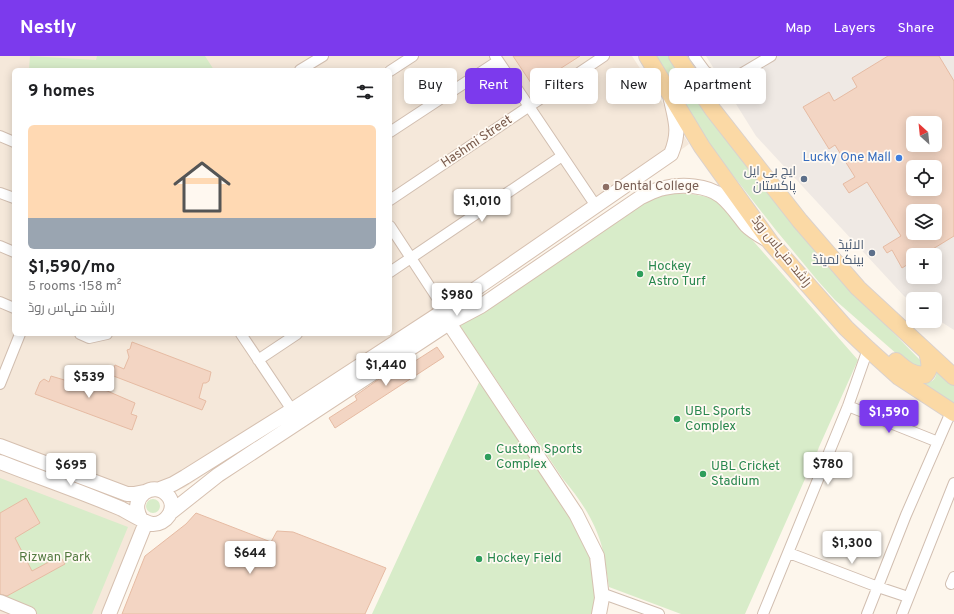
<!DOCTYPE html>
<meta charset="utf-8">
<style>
body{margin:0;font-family:Overpass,Cairo,sans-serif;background:#f6f6f6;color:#202124;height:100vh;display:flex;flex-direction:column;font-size:15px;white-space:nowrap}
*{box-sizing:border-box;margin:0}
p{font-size:13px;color:#757577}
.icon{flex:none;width:22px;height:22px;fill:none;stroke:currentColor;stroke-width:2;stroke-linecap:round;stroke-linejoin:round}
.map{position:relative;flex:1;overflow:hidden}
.details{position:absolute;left:12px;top:12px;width:380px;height:268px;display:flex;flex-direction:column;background:#fff;border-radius:6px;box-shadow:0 2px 10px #0003}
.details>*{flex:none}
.banner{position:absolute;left:404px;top:12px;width:380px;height:36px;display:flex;gap:8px}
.needle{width:26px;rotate:333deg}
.fabs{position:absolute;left:906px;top:60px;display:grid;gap:8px}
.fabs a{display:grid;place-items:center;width:36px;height:36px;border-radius:6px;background:#fff;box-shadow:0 2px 10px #0003;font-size:20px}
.price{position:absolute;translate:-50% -34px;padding:0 9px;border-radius:4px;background:#fff;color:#222;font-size:13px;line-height:26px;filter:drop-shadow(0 1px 2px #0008)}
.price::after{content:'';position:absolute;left:50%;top:24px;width:12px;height:9px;margin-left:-6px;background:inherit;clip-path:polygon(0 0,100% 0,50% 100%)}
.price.selected{background:#7c3aed;color:#fff}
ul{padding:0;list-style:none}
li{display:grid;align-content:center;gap:8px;height:212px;padding:0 16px}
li+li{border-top:1px solid #e0e0e0}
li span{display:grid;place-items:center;height:124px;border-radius:6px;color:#555}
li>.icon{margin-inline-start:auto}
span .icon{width:72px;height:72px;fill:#fffc;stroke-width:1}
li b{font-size:17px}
h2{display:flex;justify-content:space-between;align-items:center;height:48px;padding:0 16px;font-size:17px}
.chip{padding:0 14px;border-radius:6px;background:#fff;box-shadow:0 2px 10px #0003;font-size:14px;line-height:36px}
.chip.selected{background:#7c3aed;color:#fff}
header{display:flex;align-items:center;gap:24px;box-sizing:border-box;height:56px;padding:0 20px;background:#7c3aed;color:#fff}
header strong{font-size:19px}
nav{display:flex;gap:22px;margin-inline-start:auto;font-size:14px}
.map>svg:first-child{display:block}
.residential{fill:#f5e8da;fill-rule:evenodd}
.industrial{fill:#efe9e4;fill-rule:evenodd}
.green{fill:#d8ecc9}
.building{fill:#f3d5c3;stroke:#e6bba3;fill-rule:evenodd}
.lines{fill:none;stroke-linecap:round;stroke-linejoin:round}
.street-casing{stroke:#d1beb0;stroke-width:12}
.secondary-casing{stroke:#d6c0b0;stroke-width:16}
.primary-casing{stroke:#dad1cd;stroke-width:18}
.street{stroke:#fff;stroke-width:10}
.secondary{stroke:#fff;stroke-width:14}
.primary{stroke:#fbd9a5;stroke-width:16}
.shop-dot{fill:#3f7fe0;stroke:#fffaf3;stroke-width:1.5}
.service-dot{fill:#5c6f8a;stroke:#fffaf3;stroke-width:1.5}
.education-dot{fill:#8d6e63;stroke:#fffaf3;stroke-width:1.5}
.leisure-dot{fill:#2e9e5b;stroke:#fffaf3;stroke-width:1.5}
.labels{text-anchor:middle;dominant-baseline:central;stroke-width:3.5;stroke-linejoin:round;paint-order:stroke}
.street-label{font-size:13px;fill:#7a5c4d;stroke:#fffaf3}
.shop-label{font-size:13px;fill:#366cbe;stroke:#fffaf3;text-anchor:end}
.service-label{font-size:13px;fill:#4e5e75;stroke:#fffaf3;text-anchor:end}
.education-label{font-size:13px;fill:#785e54;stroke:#fffaf3;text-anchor:start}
.leisure-label{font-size:13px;fill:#27864d;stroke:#fffaf3;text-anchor:start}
.park-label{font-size:13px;fill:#537a41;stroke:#fffaf3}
</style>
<header>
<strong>Nestly</strong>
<nav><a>Map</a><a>Layers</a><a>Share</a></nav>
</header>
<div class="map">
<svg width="954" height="558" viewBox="0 0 954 558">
<rect width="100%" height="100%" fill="#fdf6ec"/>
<!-- residential -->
<path class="residential" d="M 0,0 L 632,0 L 689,88 L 575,172 L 377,306 L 184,432 L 127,449 L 137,475 L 104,558 L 0,558 ZM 14,14 L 390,14 L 390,278 L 14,278 Z"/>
<!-- industrial -->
<path class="industrial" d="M 706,0 L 954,0 L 954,274 L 935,262 L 935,243 L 913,243 L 913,247 L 904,240 L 756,80 ZM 913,67 L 935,67 L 935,89 L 913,89 ZM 913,111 L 935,111 L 935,133 L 913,133 ZM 913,155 L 935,155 L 935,177 L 913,177 ZM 913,199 L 935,199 L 935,221 L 913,221 Z"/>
<!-- green -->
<path class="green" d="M 30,0 L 96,4 L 97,0 L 205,0 L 214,14 L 29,14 Z
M 653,0 L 670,0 L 867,250 L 921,305 L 923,311 L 914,313 L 835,244 L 818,225 L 775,173 L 700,77 Z
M 668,137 C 686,137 702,138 718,145 L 858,304 L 819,391 L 809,419 L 809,414 L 745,558 L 681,558 L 609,531 C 607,518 605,504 602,491 C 595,465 580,443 563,423 L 460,270 L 637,151 L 656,141 Z
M 937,310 L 954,329 L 954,351 L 915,326 C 930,327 937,328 937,310 Z
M 481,322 L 584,481 L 598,525 L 594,558 L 372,558 Z
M 0,422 L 128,471 L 92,558 L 29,558 L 0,546 Z
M146 450a7 7 0 1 1 14 0a7 7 0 1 1-14 0Z"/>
<!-- building -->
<path class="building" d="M 513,0 L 580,0 L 533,30 Z
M 888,0 L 939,0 L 954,25 L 954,180 L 923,199 L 913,199 L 913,205 L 902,212 L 892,194 L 887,197 L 883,191 L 901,180 L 867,126 L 849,137 L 843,128 L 855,121 L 835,89 L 829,93 L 803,51 L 829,36 L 834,45 L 857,31 L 852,22 ZM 913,67 L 935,67 L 935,89 L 913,89 ZM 913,111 L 935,111 L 935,133 L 913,133 ZM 913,155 L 935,155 L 935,177 L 913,177 Z
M 132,286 L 211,316 L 209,325 L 206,327 L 203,327 L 199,342 L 206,345 L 202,354 L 111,319 L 115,309 L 124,313 L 129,301 L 127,294 L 130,293 Z
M 437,291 L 444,301 L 335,372 L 329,362 L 357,344 L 355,340 L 382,321 L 384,325 Z
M 77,313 L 92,318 L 90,321 L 100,324 L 98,331 L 135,347 L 131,358 L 137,360 L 132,374 L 35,338 L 40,326 L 44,323 L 49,326 L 51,320 L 71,326 Z
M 26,442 L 40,467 L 15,482 L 32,515 L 60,500 L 65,508 L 7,540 L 0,538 L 0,457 Z
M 196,457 L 271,486 L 277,475 L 293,476 L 386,512 L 365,558 L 122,558 L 145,500 L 186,468 Z"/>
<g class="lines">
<!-- street casing -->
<g class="street-casing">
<path id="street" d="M 495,0 L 596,150
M 694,0 L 705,15 L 718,23 L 725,25 L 734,22 L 771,0
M 300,14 L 323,0
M 390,15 L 413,0
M 390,76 L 498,5
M 0,80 L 14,86
M 0,137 L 14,142
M 390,144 L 604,0
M 390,170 L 445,254
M 0,190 L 14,196
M 390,216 L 562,100
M 0,246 L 14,252
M 80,278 L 89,282 L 107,278
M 241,278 L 292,354
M 258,304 L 297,278
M 0,328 L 20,278
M 848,350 L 938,386
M 789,497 L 878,531 L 908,541
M 951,528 L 954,521
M 601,537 L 659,558
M 763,558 L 848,350 L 868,293
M 867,558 L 906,459 L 951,356
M 902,558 L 954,427"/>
</g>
<!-- secondary casing -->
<g class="secondary-casing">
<path id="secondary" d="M 449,267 L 576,458 L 597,500 L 602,542 L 599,558
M 0,390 L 127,438 L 134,438 L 144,436
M 0,406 C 41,422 82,436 122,453 C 129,457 146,467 152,468 C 166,469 177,453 169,441 C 155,422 127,441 141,463
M 160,433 L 173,428 L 185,421 L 292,354 L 445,254 L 671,98 C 680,76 676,66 671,44
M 170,457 L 218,419 L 449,267 L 481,250 L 641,141 C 648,138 656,133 664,132 C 682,128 707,129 721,140 C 731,148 738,159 746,169 C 751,174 759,179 766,183
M 0,546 L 29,558
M 109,558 L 146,466"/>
</g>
<!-- primary casing -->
<g class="primary-casing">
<path id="primary" d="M 647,0 L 702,91 L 771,187 L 846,272 L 868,293 L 899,321 L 954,357
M 677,0 L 713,54 L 800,165 L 858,232 L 954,321
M 896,305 C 905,313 912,319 925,319 C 932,312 929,305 927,296"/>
</g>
<!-- street -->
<use href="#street" class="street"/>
<!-- secondary -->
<use href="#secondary" class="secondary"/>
<!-- primary -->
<use href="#primary" class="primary"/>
</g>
<!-- markers -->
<circle class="shop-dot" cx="899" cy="102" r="4"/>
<g class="service-dot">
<circle cx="804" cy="123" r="4"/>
<circle cx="872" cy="197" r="4"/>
</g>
<circle class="education-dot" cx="606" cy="131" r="4"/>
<g class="leisure-dot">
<circle cx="640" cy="218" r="4"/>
<circle cx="677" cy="363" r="4"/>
<circle cx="488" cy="401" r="4"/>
<circle cx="703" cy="418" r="4"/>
<circle cx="479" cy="503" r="4"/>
</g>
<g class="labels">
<!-- street labels -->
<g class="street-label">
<text transform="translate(477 86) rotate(-34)">Hashmi Street</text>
<text transform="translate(781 196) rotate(51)">راشد منہاس روڈ</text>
</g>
<!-- shop labels -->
<g class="shop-label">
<text x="891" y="102">Lucky One Mall</text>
</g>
<!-- service labels -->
<g class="service-label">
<text x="796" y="116">ایچ بی ایل<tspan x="796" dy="15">پاکستان</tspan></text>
<text x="864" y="190">الائیڈ<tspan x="864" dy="15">بینک لمیٹڈ</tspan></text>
</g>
<!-- education labels -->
<g class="education-label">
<text x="614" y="131">Dental College</text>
</g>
<!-- leisure labels -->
<g class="leisure-label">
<text x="648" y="211">Hockey<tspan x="648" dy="15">Astro Turf</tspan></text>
<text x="685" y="356">UBL Sports<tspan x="685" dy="15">Complex</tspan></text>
<text x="496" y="394">Custom Sports<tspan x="496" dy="15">Complex</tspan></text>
<text x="711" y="411">UBL Cricket<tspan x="711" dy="15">Stadium</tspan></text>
<text x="487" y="503">Hockey Field</text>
</g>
<!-- park labels -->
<g class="park-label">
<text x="55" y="502">Rizwan Park</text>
</g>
</g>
</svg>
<div class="fabs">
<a><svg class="needle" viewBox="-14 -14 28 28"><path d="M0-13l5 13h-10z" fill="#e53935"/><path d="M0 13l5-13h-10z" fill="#757577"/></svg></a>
<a><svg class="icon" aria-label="locate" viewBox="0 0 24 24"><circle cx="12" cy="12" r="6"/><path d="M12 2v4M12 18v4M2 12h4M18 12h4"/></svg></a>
<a><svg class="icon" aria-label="layers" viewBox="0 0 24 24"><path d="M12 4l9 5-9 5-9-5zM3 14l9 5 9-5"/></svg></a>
<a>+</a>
<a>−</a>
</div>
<b class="price" style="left:482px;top:167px">$1,010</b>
<b class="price" style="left:457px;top:261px">$980</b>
<b class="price" style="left:386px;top:331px">$1,440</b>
<b class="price" style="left:89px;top:343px">$539</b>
<b class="price selected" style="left:889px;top:378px">$1,590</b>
<b class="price" style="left:828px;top:430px">$780</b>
<b class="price" style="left:71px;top:431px">$695</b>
<b class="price" style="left:852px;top:509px">$1,300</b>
<b class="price" style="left:250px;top:519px">$644</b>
<div class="banner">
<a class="chip">Buy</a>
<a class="chip selected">Rent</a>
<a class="chip">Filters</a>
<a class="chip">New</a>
<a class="chip">Apartment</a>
</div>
<section class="details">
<h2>9 homes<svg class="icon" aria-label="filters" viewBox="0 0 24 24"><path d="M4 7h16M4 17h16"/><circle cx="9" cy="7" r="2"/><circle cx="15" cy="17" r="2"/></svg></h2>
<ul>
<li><span style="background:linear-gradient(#ffd9b3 75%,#9aa5b1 0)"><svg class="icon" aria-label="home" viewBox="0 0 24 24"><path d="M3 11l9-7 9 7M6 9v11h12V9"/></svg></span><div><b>$1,590/mo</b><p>5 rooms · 158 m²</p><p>راشد منہاس روڈ</p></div></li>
</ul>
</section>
</div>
